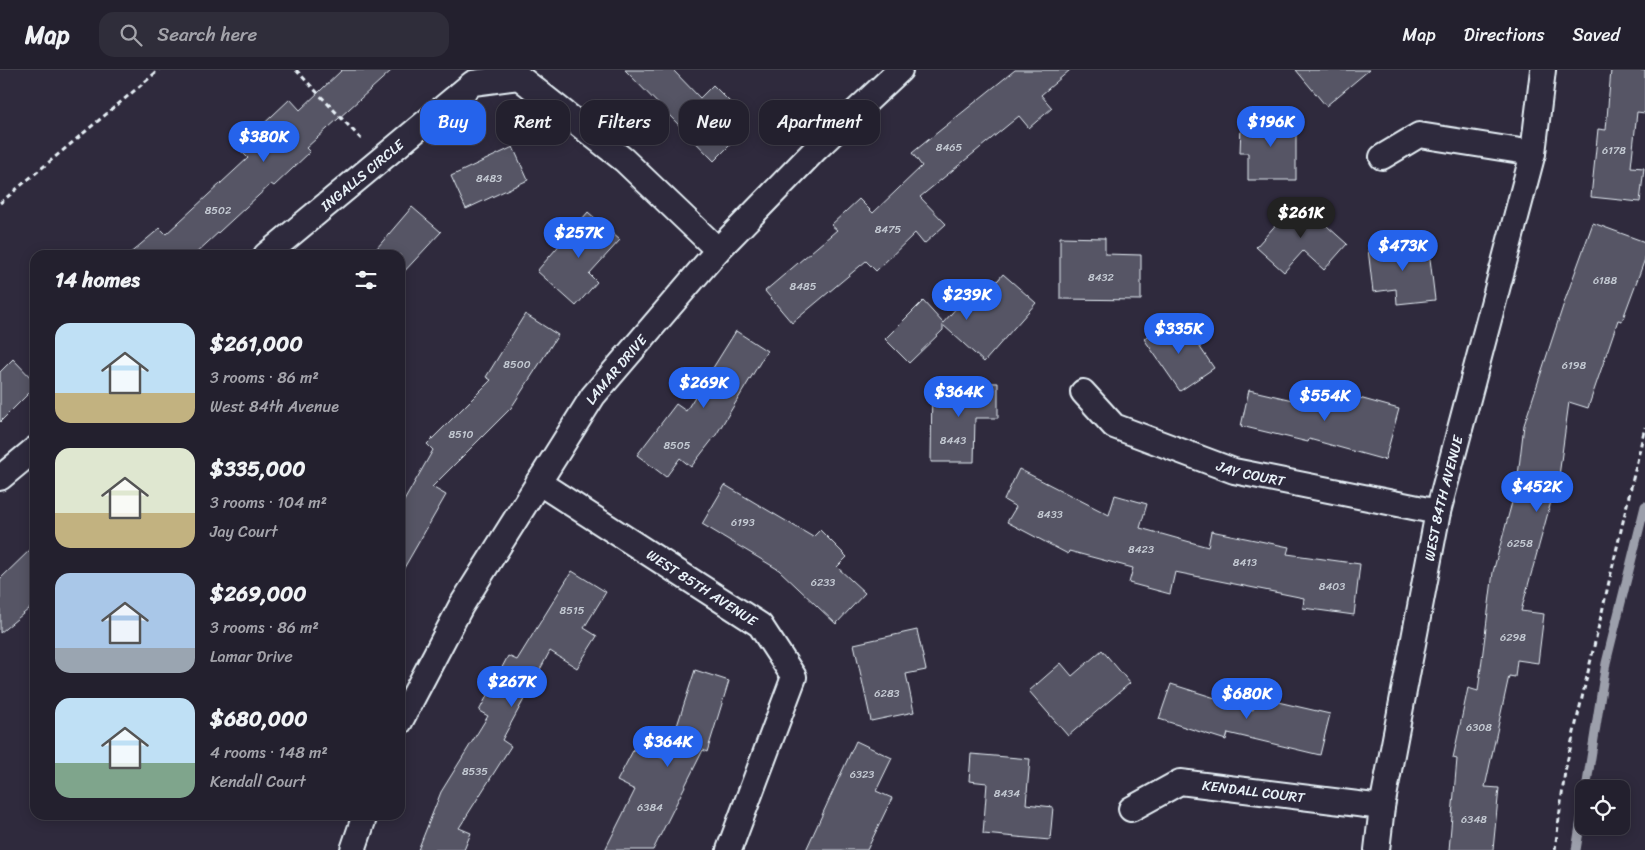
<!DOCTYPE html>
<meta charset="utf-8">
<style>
body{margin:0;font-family:Sriracha,sans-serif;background:#2f2d3a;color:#f1f3f6;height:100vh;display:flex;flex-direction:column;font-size:19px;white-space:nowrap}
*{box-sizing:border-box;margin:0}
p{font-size:16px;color:#a3a3aa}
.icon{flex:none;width:28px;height:28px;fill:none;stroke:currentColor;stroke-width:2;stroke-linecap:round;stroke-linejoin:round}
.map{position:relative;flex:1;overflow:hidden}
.drawer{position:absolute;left:30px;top:180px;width:375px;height:570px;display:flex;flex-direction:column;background:#23202e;border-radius:15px;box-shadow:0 2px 12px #0003,0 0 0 1px #403e4a}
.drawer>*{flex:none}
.hud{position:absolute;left:420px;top:30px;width:475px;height:45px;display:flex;gap:10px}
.fabs{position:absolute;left:1575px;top:710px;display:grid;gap:10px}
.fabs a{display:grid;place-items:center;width:55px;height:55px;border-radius:10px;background:#23202e;box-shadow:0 2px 12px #0003,0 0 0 1px #403e4a;font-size:25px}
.price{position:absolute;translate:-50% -42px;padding:0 11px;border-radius:18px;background:#2563eb;color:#fff;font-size:16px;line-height:32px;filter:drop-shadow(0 1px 2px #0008)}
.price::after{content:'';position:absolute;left:50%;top:30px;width:15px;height:11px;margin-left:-8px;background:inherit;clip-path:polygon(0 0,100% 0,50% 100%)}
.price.active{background:#222;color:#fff}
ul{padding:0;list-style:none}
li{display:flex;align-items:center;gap:15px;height:125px;padding:0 25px}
li span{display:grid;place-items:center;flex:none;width:140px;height:100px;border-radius:15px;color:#555}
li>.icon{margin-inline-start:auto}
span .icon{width:60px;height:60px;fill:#fffc;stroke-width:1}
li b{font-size:21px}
h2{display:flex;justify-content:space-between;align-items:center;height:60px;padding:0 25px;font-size:21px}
.chip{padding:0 18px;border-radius:15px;background:#23202e;box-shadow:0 2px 12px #0003,0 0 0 1px #403e4a;font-size:18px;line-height:45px}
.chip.active{background:#2563eb;color:#fff}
header{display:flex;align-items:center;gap:30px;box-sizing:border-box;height:70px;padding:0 25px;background:#23202e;border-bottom:1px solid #403e4a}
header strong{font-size:24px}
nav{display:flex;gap:28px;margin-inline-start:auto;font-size:18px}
.search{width:350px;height:45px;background:#2f2d3a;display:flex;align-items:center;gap:12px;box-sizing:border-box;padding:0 18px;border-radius:15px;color:#a3a3aa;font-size:19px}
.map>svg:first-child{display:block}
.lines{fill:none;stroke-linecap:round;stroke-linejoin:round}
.stream{stroke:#9c9fab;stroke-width:9}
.building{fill:#575565;stroke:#e8f1f8}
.street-casing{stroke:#e8f1f8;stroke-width:28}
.path{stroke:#e8f1f8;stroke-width:3;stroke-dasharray:5 4;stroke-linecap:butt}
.street{stroke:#2f2a3d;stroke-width:24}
.labels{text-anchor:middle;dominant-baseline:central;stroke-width:4;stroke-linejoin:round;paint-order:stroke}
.number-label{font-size:11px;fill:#c4cad3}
.street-label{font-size:14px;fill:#e8f1f8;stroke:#2f2a3d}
</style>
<header>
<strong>Map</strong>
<div class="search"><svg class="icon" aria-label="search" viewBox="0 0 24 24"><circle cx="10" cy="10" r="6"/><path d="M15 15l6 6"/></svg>Search here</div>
<nav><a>Map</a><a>Directions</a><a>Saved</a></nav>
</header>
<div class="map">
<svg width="1645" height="780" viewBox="0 0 1645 780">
<rect width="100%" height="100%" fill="#2f2a3d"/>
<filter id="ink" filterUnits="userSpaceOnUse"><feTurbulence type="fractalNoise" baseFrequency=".02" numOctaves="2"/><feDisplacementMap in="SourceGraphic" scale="10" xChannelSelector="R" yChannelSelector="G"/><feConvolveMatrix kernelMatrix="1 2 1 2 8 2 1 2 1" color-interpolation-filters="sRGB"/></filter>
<g filter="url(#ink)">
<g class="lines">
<!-- stream -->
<path class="stream" d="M 1586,719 L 1606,593 L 1645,436
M 1576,780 L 1584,731"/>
</g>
<!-- building -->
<path class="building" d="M 342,0 L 392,0 L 306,78 L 310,82 L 274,116 L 271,114 L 194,185 L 128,185 L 160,158 L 166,164 L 248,88 L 238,78 L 290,29 L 300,40 Z
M 625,0 L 673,0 L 700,28 L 713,15 L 734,36 L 723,47 L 740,65 L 714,91 Z
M 1015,0 L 1070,0 L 1041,25 L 1052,38 L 1029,58 L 1019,46 L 920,127 L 946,154 L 924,174 L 915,163 L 876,201 L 866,191 L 792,253 L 765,221 L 837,160 L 831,155 L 859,129 L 873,143 L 922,96 L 912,83 Z
M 1296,0 L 1369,0 L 1326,36 Z
M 1611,0 L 1645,0 L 1645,43 L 1637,42 L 1631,97 L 1644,98 L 1640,132 L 1591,127 L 1598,59 L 1606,60 Z
M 1256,46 L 1296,46 L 1296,110 L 1248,110 L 1248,83 L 1240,83 L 1241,56 L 1257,56 Z
M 513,77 L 528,110 L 466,139 L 451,106 Z
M 1298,130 L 1347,174 L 1324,200 L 1303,181 L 1284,202 L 1256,177 Z
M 412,137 L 441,162 L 400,206 L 400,185 L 371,185 Z
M 588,142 L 620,170 L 589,204 L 597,212 L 576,236 L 537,201 Z
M 1593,153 L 1645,172 L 1645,189 L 1622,251 L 1618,250 L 1588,338 L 1569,332 L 1556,428 L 1552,428 L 1521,541 L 1544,544 L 1538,593 L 1517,590 L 1515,607 L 1509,606 L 1485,717 L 1499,718 L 1493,780 L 1449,780 L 1457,689 L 1453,688 L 1468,618 L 1478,621 L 1493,502 L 1517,414 L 1524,355 L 1565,230 Z
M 1060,167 L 1105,168 L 1105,184 L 1141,185 L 1141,230 L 1060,229 Z
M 1428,172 L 1435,230 L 1397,234 L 1396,219 L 1373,222 L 1368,179 Z
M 1003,204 L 1036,233 L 984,292 L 943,255 L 943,260 L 909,293 L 885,269 L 923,231 L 943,253 L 983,208 L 993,216 Z
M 525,244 L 558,265 L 511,338 L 432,417 L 446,425 L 400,505 L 400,438 L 433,380 L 427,374 L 491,310 L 486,307 Z
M 1173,249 L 1185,267 L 1191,264 L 1214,298 L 1180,321 L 1144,269 Z
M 736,261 L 767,281 L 716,365 L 691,397 L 680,388 L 666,407 L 637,385 L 676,334 L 686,341 Z
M 13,289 L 35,312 L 35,317 L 0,352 L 0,302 Z
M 932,312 L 998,313 L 998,348 L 975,348 L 974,392 L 931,392 Z
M 1249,320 L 1327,338 L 1329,331 L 1342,334 L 1345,324 L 1399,339 L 1385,390 L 1309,369 L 1308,372 L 1241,356 Z
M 1019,399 L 1109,445 L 1115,425 L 1147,434 L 1140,458 L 1208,477 L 1211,461 L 1289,477 L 1287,484 L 1360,494 L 1354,545 L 1303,538 L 1304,528 L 1175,502 L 1170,524 L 1129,513 L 1133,498 L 1069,481 L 1068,484 L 1007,452 L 1016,437 L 1004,430 Z
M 725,415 L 813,467 L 820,460 L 847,487 L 837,497 L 865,523 L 836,554 L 779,500 L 702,454 Z
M 35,475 L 35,534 L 0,563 L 0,509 Z
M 572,501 L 606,522 L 584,558 L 597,566 L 577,598 L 550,581 L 502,670 L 511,676 L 459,758 L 471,763 L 464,780 L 418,780 L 441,722 L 488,646 L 479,641 L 508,586 L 517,590 Z
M 917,560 L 926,600 L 906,604 L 914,642 L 871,651 L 854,574 Z
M 1102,580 L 1130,613 L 1068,666 L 1029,621 L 1061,593 L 1072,606 Z
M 695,600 L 729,611 L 707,682 L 703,680 L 653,780 L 605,780 L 635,720 L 617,711 L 636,675 L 666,690 Z
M 1171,614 L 1253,640 L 1256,627 L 1330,644 L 1320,685 L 1228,663 L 1226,670 L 1159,649 Z
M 856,671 L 892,688 L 876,721 L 892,728 L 867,780 L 806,780 Z
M 971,684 L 1030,689 L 1026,734 L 1053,737 L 1050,770 L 983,764 L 987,713 L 969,711 Z"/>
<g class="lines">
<!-- street casing -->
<g class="street-casing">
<g id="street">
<path d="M 1382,87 L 1419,65 L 1533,83"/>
<path id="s1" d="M 266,185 L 473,13 L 519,7 L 624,90 L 718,180"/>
<path id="s2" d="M 1083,322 L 1114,356 L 1234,401 L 1438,442"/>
<path d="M 0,408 L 35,379"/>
<path id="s3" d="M 538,412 L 760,555 L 794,607 L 729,780"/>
<path id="s4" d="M 400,652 L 461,536 L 593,326 L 718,180 L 816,79 L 900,0"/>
<path id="s5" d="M 1131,739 L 1180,712 L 1382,737"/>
<path d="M 353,780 L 365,745"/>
<path id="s6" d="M 1377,780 L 1382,737 L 1438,442 L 1533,83 L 1543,0"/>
</g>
</g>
<!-- path -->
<path class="path" d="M 296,0 L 364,72
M 0,133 L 159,0
M 1555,780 L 1565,701 L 1645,357"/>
<!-- street -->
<use href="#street" class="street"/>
</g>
</g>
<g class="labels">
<!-- number labels -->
<g class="number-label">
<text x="949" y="77">8465</text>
<text x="1614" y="80">6178</text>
<text x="489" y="108">8483</text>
<text x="218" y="140">8502</text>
<text x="888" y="159">8475</text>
<text x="1101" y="207">8432</text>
<text x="1605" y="210">6188</text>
<text x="803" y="216">8485</text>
<text x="517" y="294">8500</text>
<text x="1574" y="295">6198</text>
<text x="461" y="364">8510</text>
<text x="953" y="370">8443</text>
<text x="677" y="375">8505</text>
<text x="1050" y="444">8433</text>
<text x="743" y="452">6193</text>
<text x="1520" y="473">6258</text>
<text x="1141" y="479">8423</text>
<text x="1245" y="492">8413</text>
<text x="823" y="512">6233</text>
<text x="1332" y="516">8403</text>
<text x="572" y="540">8515</text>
<text x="1513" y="567">6298</text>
<text x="887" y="623">6283</text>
<text x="1479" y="657">6308</text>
<text x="475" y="701">8535</text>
<text x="862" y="704">6323</text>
<text x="1007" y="723">8434</text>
<text x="650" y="737">6384</text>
<text x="1474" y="749">6348</text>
</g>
<!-- street labels -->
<g class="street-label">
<text stroke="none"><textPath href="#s1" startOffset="125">INGALLS CIRCLE</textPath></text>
<text stroke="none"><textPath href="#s4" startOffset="414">LAMAR DRIVE</textPath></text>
<text stroke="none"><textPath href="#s2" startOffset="191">JAY COURT</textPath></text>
<text stroke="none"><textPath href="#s6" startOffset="358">WEST 84TH AVENUE</textPath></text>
<text stroke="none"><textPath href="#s3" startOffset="195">WEST 85TH AVENUE</textPath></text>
<text stroke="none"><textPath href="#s5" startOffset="130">KENDALL COURT</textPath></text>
</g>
</g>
</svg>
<div class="fabs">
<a><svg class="icon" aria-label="locate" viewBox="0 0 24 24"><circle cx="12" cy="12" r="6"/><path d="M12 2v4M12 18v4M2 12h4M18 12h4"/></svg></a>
</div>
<b class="price" style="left:1271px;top:78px">$196K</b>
<b class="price" style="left:264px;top:93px">$380K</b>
<b class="price active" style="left:1301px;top:169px">$261K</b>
<b class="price" style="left:579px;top:189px">$257K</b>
<b class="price" style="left:1403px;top:202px">$473K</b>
<b class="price" style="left:967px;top:251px">$239K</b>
<b class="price" style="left:1179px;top:285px">$335K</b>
<b class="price" style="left:704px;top:339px">$269K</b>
<b class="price" style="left:959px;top:348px">$364K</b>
<b class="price" style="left:1325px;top:352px">$554K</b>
<b class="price" style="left:1537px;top:443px">$452K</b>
<b class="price" style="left:512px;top:638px">$267K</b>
<b class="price" style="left:1247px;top:650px">$680K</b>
<b class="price" style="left:668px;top:698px">$364K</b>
<div class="hud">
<a class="chip active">Buy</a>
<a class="chip">Rent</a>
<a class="chip">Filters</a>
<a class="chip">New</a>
<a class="chip">Apartment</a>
</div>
<section class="drawer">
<h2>14 homes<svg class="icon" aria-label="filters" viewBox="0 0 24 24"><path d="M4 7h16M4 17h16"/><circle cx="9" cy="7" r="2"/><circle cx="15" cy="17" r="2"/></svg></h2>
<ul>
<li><span style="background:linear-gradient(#bfe0f5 70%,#c2b280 0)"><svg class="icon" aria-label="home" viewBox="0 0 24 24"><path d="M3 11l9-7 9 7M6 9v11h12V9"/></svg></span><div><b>$261,000</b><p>3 rooms · 86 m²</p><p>West 84th Avenue</p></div></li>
<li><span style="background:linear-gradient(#dfe7d0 65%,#c2b280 0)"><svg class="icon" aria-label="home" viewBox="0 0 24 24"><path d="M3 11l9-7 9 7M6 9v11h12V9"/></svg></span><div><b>$335,000</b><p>3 rooms · 104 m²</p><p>Jay Court</p></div></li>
<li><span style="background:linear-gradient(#a9c7e8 75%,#9aa5b1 0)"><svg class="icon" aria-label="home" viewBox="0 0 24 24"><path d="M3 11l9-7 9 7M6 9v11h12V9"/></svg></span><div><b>$269,000</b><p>3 rooms · 86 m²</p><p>Lamar Drive</p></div></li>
<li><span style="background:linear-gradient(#bfe0f5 65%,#7fa58c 0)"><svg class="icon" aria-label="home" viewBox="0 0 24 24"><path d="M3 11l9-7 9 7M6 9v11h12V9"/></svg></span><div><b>$680,000</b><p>4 rooms · 148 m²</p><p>Kendall Court</p></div></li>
</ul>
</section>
</div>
